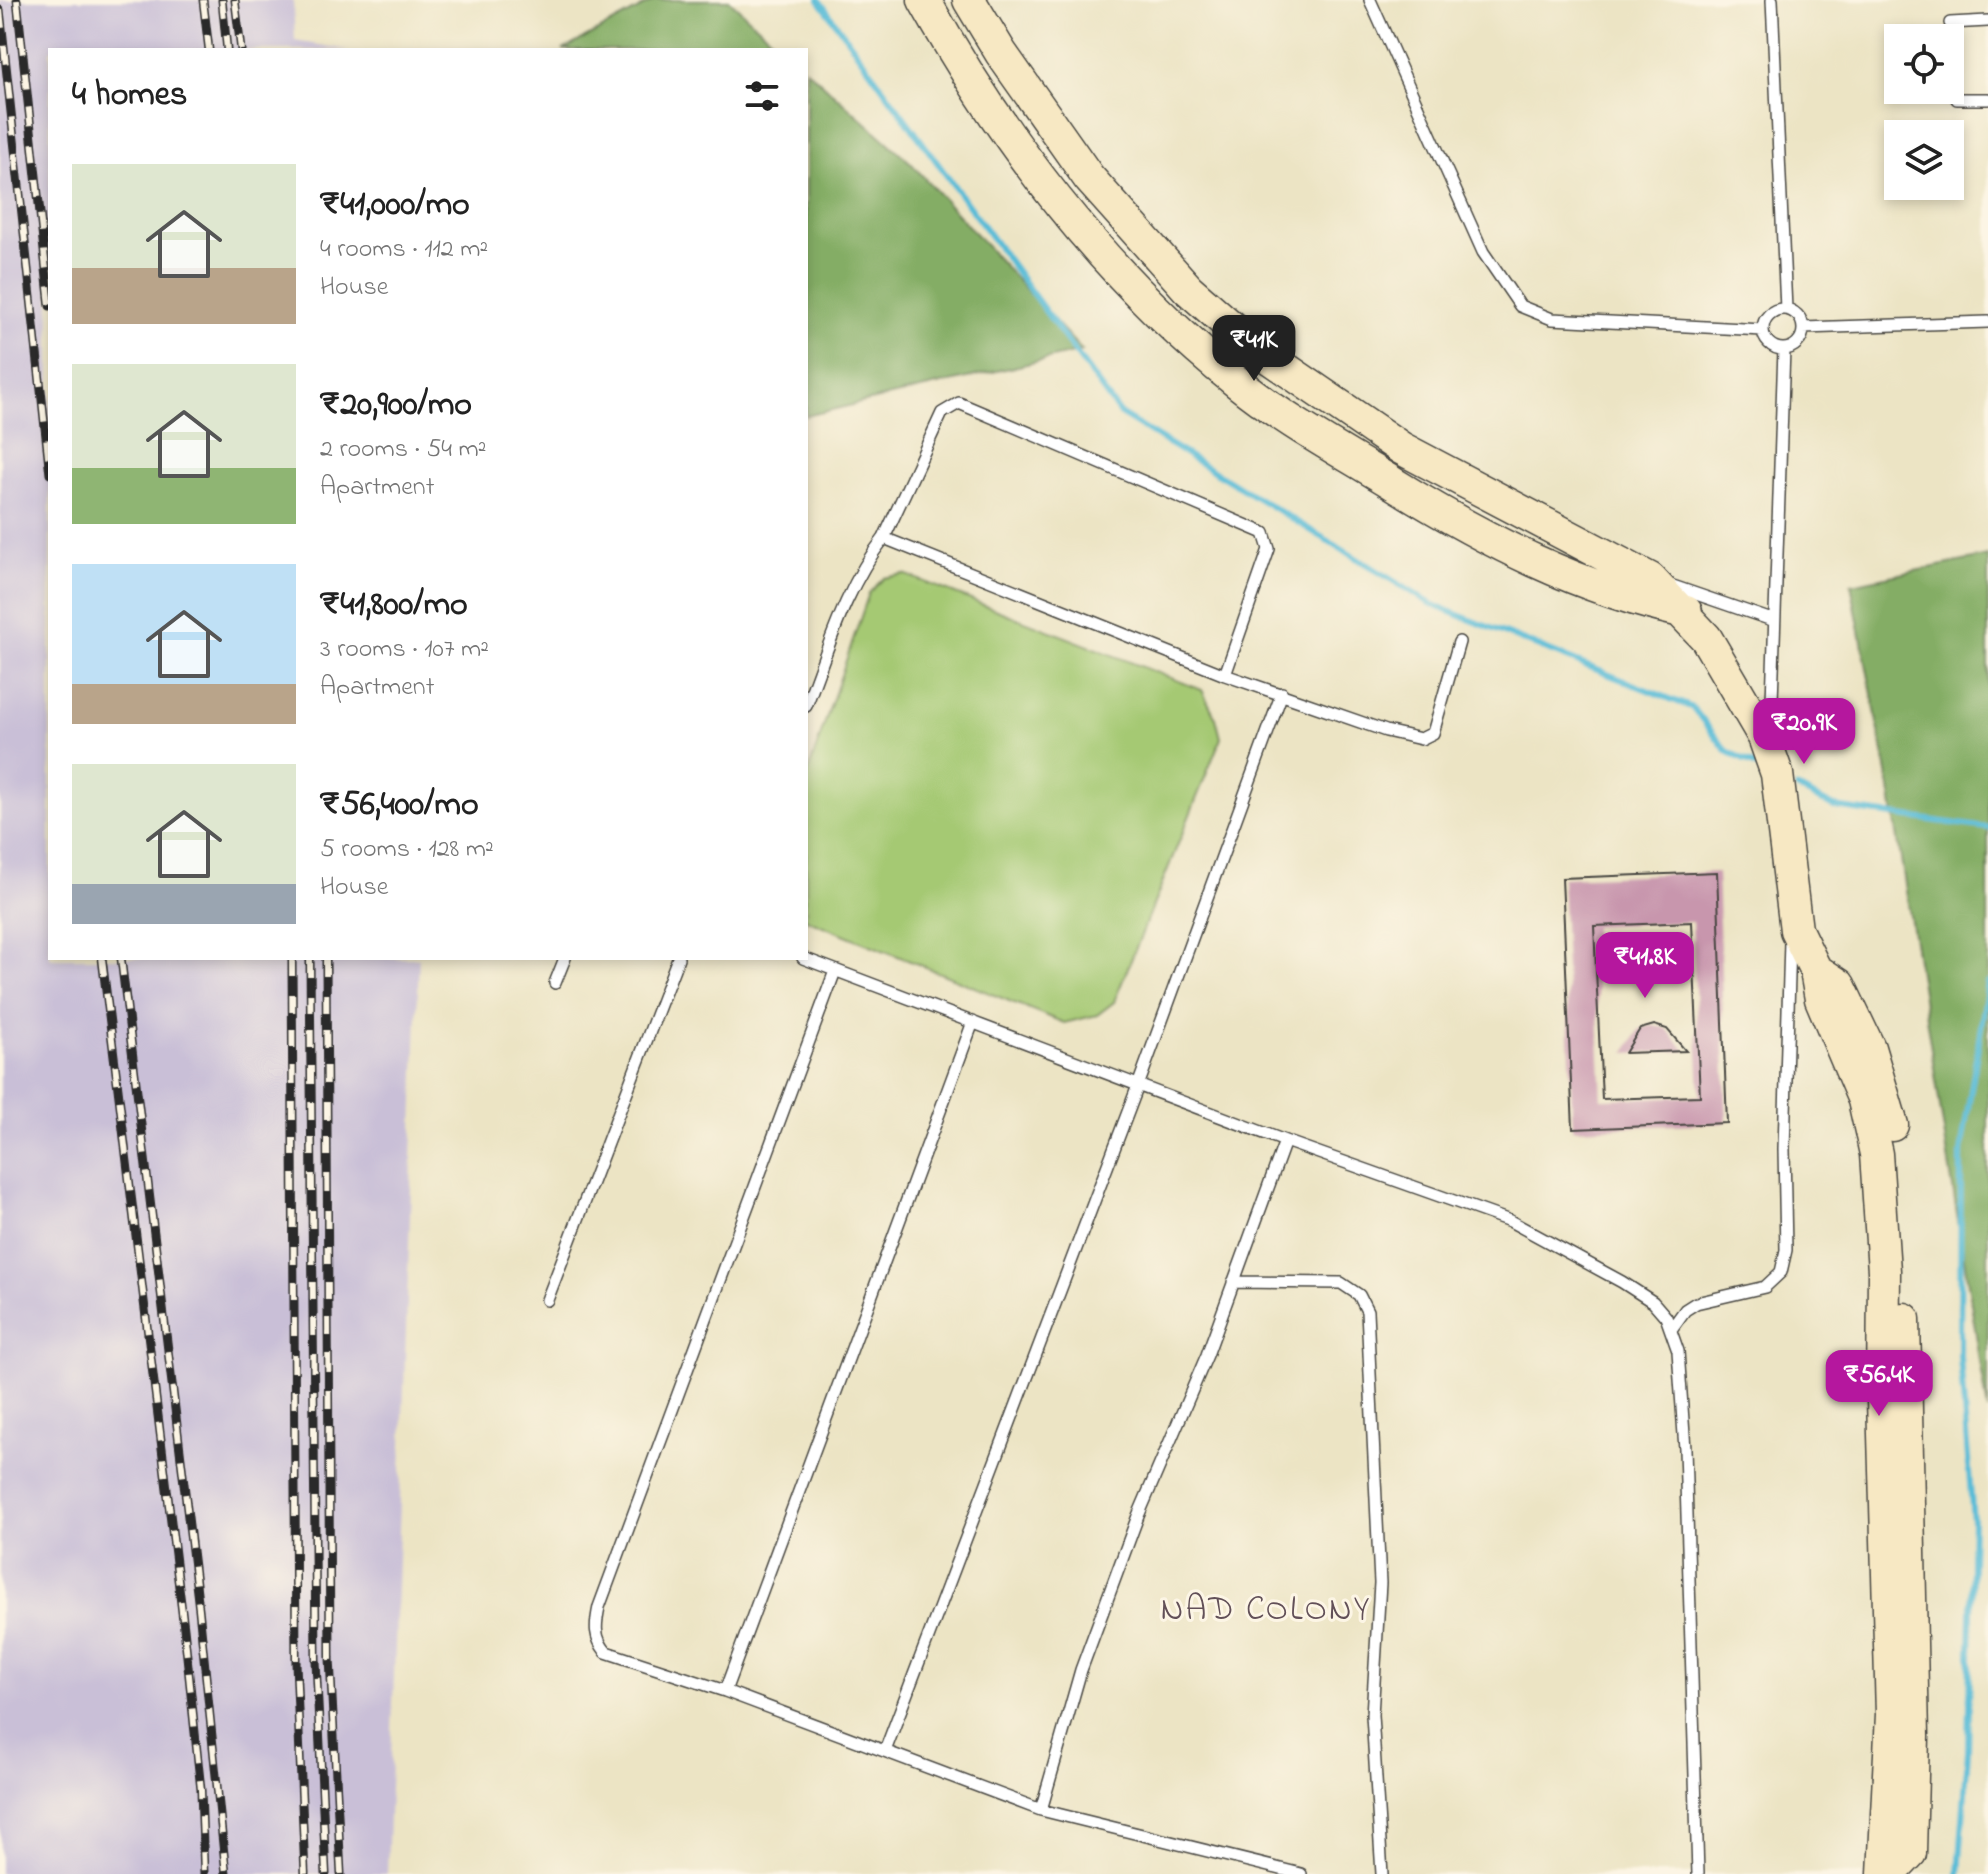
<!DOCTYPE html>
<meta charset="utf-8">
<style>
body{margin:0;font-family:"Indie Flower",sans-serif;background:#f6f6f6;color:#222;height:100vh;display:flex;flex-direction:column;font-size:30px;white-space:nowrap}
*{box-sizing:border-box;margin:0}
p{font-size:26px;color:#767676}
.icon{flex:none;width:44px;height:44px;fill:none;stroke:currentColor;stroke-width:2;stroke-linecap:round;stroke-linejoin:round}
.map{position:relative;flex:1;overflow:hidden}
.details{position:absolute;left:48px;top:48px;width:760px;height:912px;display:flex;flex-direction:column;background:#fff;border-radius:0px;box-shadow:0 4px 12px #0003}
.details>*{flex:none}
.controls{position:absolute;left:1884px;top:24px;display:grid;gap:16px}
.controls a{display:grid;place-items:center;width:80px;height:80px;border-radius:0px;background:#fff;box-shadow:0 4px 12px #0003;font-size:40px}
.price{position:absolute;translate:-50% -68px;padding:0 18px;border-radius:16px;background:#b5179e;color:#fff;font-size:26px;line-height:52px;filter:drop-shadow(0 2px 4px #0008)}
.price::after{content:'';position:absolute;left:50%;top:48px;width:24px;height:18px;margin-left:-12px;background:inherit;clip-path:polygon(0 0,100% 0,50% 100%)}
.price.selected{background:#222;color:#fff}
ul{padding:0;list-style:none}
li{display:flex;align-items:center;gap:24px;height:200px;padding:0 24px}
li span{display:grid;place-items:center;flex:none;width:224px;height:160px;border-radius:0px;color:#555}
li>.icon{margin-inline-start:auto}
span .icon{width:96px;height:96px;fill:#fffc;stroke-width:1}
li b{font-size:34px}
h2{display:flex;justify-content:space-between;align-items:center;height:96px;padding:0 24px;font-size:34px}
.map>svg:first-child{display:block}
.industrial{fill:#c9bfd7}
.green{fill:#a5c973;stroke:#687a4f;stroke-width:2}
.forest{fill:#84ad65;stroke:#586c48;stroke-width:2}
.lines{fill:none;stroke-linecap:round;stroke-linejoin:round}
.stream{stroke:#59bcd7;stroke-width:6}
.building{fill:#c896ad;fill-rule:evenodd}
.lane-casing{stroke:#484742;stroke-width:14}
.secondary-casing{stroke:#484742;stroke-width:35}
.lane{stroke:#fff;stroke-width:11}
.secondary{stroke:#f7e8c3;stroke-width:32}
.rail-casing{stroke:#2b2b2b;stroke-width:9}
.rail{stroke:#fcf5e5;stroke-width:6;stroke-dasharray:18;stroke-linecap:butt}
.labels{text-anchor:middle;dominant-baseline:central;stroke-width:6;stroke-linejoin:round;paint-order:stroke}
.neighbourhood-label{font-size:34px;letter-spacing:2px;fill:#625058;stroke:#fcf5e5}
</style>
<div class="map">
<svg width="1988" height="1874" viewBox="0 0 1988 1874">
<rect width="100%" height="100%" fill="#fcf5e5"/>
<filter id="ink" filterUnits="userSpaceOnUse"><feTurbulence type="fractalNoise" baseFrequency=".0125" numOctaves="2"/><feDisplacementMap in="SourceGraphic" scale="16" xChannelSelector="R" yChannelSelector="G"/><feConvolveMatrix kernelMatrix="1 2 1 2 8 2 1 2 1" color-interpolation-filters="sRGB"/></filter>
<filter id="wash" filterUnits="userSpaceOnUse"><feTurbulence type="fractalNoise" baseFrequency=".006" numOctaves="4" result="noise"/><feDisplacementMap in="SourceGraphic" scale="32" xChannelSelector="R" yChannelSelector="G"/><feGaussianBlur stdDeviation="1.8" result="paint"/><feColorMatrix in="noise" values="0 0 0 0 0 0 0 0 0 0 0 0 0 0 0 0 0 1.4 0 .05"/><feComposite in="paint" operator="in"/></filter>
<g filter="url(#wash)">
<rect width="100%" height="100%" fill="#ece4c4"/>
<!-- industrial -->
<path class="industrial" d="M 0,0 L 293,0 L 295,41 L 349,50 L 50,50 L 50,958 L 419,958 L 387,1874 L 0,1874 Z"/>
<!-- green -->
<path class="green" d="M 904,574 L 1202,690 L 1216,718 L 1221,738 L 1114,1002 L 1097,1015 L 1064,1023 L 806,919 L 806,778 L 869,593 L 884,578 Z"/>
<!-- forest -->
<path class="forest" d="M 655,0 L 729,0 L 784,50 L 563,50 Z
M 806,69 L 910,162 L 1082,351 L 806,416 Z
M 1988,556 L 1988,1411 L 1890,789 L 1851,584 Z"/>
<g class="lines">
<!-- stream -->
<path class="stream" d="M 819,0 L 1120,414 L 1433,605 L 1693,708 L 1727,751 L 1758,767
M 1797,788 L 1834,807 L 1988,828
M 1959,1874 L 1968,1751 L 1973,1521 L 1960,1357 L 1961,1152 L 1988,983"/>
</g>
<g id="blocks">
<!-- building -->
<path class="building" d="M 1717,872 L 1727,1123 L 1573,1129 L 1562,878 ZM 1692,922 L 1700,1096 L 1602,1099 L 1594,926 Z
M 1654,1025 L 1667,1029 L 1686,1051 L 1625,1053 L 1640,1029 Z"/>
</g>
</g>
<g filter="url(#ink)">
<use href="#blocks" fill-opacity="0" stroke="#484742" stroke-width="2"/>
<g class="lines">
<!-- lane casing -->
<g class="lane-casing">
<path id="lane" d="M 1370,0 L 1483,252 L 1520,306 L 1552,319 L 1763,330
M 1772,0 L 1786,309
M 1950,23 L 1988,21
M 1957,99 L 1988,99
M1763 329a20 20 0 1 1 40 0a20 20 0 1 1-40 0Z
M 1803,328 L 1988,322
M 884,538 L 942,413 L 959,403 L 1264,533 L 1269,549 L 1225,675
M 1670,585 L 1772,620
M 806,706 C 828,649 846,586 884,538 L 1225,675 L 1386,731 L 1421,739 L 1433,733 L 1459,642
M 1771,730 L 1784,349
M 803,958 L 1285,1141 L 1207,1355 L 1138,1516 L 1081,1670 L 1041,1810 L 1301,1874
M 835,971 L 599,1607 C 595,1626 594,1637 606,1652 L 725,1691 L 1041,1810
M 555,983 L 565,958
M 1285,1141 L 1510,1221 L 1622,1282 L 1653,1302 L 1666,1317 L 1678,1351 L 1685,1449 L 1698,1874
M 1233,1282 L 1341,1283 L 1359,1295 L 1367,1311 L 1380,1583 L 1372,1715 L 1382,1874
M 547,1300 L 678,958
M 1672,1328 L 1685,1310 L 1696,1303 L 1765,1287 L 1781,1272 L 1786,1250 L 1784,1149 L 1790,941
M 725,1691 L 973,1022
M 885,1751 L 1139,1083 L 1282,693"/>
</g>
<!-- secondary casing -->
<g class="secondary-casing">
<path id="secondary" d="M 924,0 C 1004,143 1108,279 1237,382 C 1285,421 1341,451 1394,484 C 1485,540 1581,590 1686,612
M 969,0 L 1001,53 L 1089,178 L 1188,289 L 1255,348 L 1401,448 L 1650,579 L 1706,638 L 1764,737 L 1777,774 L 1796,930 L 1816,971 L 1821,999 L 1864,1100 L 1876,1154 L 1884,1271 L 1883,1399 L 1892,1714 L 1884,1874
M 1819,972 L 1839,985 L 1869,1048 L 1892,1125
M 1890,1874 L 1910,1853 L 1913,1736 L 1904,1319"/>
</g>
<!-- lane -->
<use href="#lane" class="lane"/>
<!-- secondary -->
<use href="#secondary" class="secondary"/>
<!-- rail casing -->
<g class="rail-casing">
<path id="rail" d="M 17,0 L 50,306
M 203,0 L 209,50
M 222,0 L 227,50
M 235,0 L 241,50
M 0,10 L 50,474
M 102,958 L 184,1628 L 201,1790 L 204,1874
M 121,958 L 199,1609 L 226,1874
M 292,958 L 296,1663 L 305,1874
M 310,958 L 316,1661 L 326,1874
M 326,958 L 330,1658 L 341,1874"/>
</g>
<!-- rail -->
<use href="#rail" class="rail"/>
</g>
</g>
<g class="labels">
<!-- neighbourhood labels -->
<g class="neighbourhood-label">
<text x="1266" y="1611">NAD COLONY</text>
</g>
</g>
</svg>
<div class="controls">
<a><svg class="icon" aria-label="locate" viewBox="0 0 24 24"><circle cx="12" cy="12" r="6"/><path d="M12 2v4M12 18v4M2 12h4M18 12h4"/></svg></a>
<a><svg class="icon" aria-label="layers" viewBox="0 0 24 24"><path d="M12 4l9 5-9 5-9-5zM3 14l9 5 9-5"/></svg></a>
</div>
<b class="price selected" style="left:1254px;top:383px">₹41K</b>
<b class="price" style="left:1804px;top:766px">₹20.9K</b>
<b class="price" style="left:1645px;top:1000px">₹41.8K</b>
<b class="price" style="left:1879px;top:1418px">₹56.4K</b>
<section class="details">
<h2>4 homes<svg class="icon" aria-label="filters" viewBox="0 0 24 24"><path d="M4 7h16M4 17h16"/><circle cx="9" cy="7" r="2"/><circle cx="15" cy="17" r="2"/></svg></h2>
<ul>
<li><span style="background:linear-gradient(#dfe7d0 65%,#b9a48a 0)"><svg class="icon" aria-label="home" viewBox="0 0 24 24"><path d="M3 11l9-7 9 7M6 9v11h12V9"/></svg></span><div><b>₹41,000/mo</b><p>4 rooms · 112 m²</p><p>House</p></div></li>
<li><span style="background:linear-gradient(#dfe7d0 65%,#8fb573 0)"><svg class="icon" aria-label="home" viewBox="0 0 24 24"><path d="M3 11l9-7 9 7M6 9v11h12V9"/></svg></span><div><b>₹20,900/mo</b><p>2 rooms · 54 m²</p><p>Apartment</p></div></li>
<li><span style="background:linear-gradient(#bfe0f5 75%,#b9a48a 0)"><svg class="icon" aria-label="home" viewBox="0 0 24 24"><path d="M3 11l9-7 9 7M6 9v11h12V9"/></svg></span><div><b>₹41,800/mo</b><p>3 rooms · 107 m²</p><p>Apartment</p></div></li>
<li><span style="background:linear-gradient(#dfe7d0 75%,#9aa5b1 0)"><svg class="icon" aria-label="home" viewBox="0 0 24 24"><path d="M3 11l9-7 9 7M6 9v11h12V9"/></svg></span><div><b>₹56,400/mo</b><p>5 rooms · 128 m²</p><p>House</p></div></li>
</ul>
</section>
</div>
